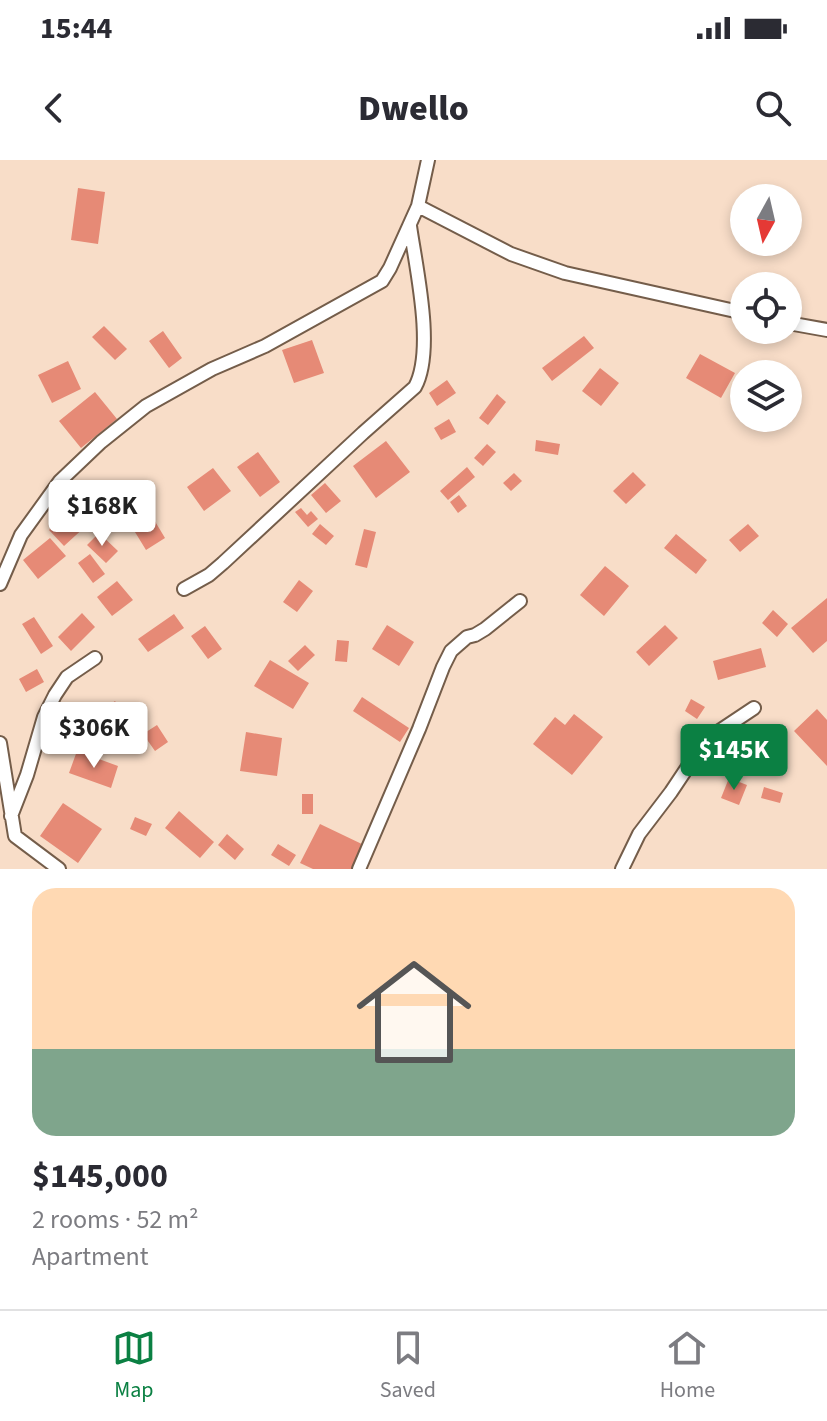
<!DOCTYPE html>
<meta charset="utf-8">
<style>
body{margin:0;font-family:"Source Sans 3",sans-serif;background:#f2f2f3;color:#2b2b33;height:100vh;display:flex;flex-direction:column;font-size:30px;white-space:nowrap}
*{box-sizing:border-box;margin:0}
p{font-size:26px;color:#7c7c81}
.icon{flex:none;width:44px;height:44px;fill:none;stroke:currentColor;stroke-width:2;stroke-linecap:round;stroke-linejoin:round}
.map{position:relative;height:709px;overflow:hidden}
.side{display:flex;flex-direction:column;background:#fff;flex:1}
.side>*{flex:none}
.needle{width:52px;rotate:188deg}
.tools{position:absolute;left:730px;top:24px;display:grid;gap:16px}
.tools a{display:grid;place-items:center;width:72px;height:72px;border-radius:50%;background:#fff;box-shadow:0 4px 12px #0003;font-size:40px}
.price{position:absolute;translate:-50% -68px;padding:0 18px;border-radius:8px;background:#fff;color:#222;font-size:26px;line-height:52px;filter:drop-shadow(0 2px 4px #0008)}
.price::after{content:'';position:absolute;left:50%;top:48px;width:24px;height:18px;margin-left:-12px;background:inherit;clip-path:polygon(0 0,100% 0,50% 100%)}
.price.selected{background:#0b8043;color:#fff}
ul{padding:0;list-style:none}
li{display:grid;align-content:center;gap:16px;height:424px;padding:0 32px}
li span{display:grid;place-items:center;height:248px;border-radius:24px;color:#555}
li>.icon{margin-inline-start:auto}
span .icon{width:144px;height:144px;fill:#fffc;stroke-width:1}
li b{font-size:34px}
.status{display:flex;justify-content:space-between;align-items:center;height:56px;padding:0 40px;background:#fff;direction:ltr}
.status svg{height:22px;fill:currentColor}
header{display:flex;justify-content:space-between;align-items:center;height:104px;padding:0 32px;background:#fff;font-size:36px;font-weight:800}
.menu{display:flex;justify-content:space-around;align-items:center;height:112px;border-top:2px solid #e1e1e2;background:#fff;font-size:22px;color:#7c7c81}
.menu a{display:grid;justify-items:center;gap:4px}
.menu .selected{color:#0b8043}
.map>svg:first-child{display:block}
.building{fill:#e68a76}
.lines{fill:none;stroke-linecap:round;stroke-linejoin:round}
.street-casing{stroke:#745d4a;stroke-width:16}
.street{stroke:#fff;stroke-width:12}
</style>
<div class="status"><b>15:44</b><svg viewBox="0 0 49 12"><path d="M0 12V9h3v3zM5 12V6h3v6zM10 12V3h3v9zM15 12V0h3v12zM26 1h20v11H26zM47 4h2v5h-2z"/></svg></div>
<header><svg class="icon" aria-label="back" viewBox="0 0 24 24"><path d="M15 5l-7 7 7 7"/></svg>Dwello<svg class="icon" aria-label="search" viewBox="0 0 24 24"><circle cx="10" cy="10" r="6"/><path d="M15 15l6 6"/></svg></header>
<div class="map">
<svg width="827" height="709" viewBox="0 0 827 709">
<rect width="100%" height="100%" fill="#f8ddc8"/>
<!-- building -->
<path class="building" d="M 78,28 L 105,32 L 98,84 L 71,80 Z
M 104,166 L 127,189 L 115,200 L 92,177 Z
M 163,171 L 182,198 L 169,208 L 149,181 Z
M 584,176 L 594,188 L 552,221 L 542,208 Z
M 312,180 L 324,213 L 294,223 L 282,190 Z
M 700,194 L 735,213 L 721,238 L 686,218 Z
M 68,201 L 81,229 L 52,243 L 38,215 Z
M 600,208 L 619,223 L 601,246 L 582,231 Z
M 447,220 L 456,233 L 437,246 L 429,233 Z
M 95,232 L 117,259 L 81,288 L 59,261 Z
M 497,234 L 506,242 L 488,265 L 479,258 Z
M 449,259 L 456,272 L 441,280 L 434,268 Z
M 536,280 L 560,284 L 558,295 L 535,291 Z
M 386,281 L 410,312 L 376,338 L 353,306 Z
M 487,284 L 496,292 L 483,306 L 474,298 Z
M 258,292 L 280,322 L 260,337 L 237,307 Z
M 467,307 L 475,317 L 448,340 L 440,331 Z
M 213,308 L 231,331 L 204,351 L 187,327 Z
M 633,312 L 646,325 L 626,344 L 613,331 Z
M 514,313 L 522,321 L 511,331 L 503,323 Z
M 325,323 L 341,341 L 326,353 L 311,335 Z
M 459,335 L 467,346 L 458,353 L 450,342 Z
M 82,340 L 98,355 L 64,386 L 49,370 Z
M 147,348 L 165,378 L 146,390 L 127,359 Z
M 301,348 L 307,355 L 311,351 L 318,359 L 308,367 L 295,352 Z
M 320,364 L 334,376 L 326,385 L 312,374 Z
M 748,364 L 759,376 L 740,392 L 729,380 Z
M 364,369 L 376,372 L 367,408 L 355,405 Z
M 99,373 L 118,391 L 106,403 L 87,385 Z
M 676,374 L 707,400 L 696,414 L 664,388 Z
M 50,378 L 66,396 L 38,419 L 23,400 Z
M 90,394 L 105,414 L 93,423 L 78,403 Z
M 605,406 L 629,426 L 604,456 L 580,435 Z
M 299,420 L 313,431 L 297,452 L 283,442 Z
M 117,421 L 133,440 L 112,456 L 97,437 Z
M 827,438 L 827,481 L 813,493 L 791,468 Z
M 773,450 L 788,464 L 777,477 L 762,463 Z
M 82,453 L 95,467 L 71,491 L 58,477 Z
M 174,454 L 184,468 L 148,492 L 138,479 Z
M 34,457 L 53,486 L 41,494 L 22,464 Z
M 387,465 L 414,482 L 399,506 L 372,489 Z
M 665,465 L 678,478 L 649,506 L 636,492 Z
M 205,466 L 222,489 L 208,499 L 191,476 Z
M 337,480 L 349,481 L 347,502 L 335,501 Z
M 305,485 L 315,495 L 298,511 L 288,501 Z
M 761,488 L 766,507 L 718,520 L 713,501 Z
M 270,500 L 309,523 L 293,549 L 254,526 Z
M 37,509 L 44,522 L 26,532 L 19,519 Z
M 362,537 L 409,568 L 400,582 L 353,551 Z
M 691,539 L 705,547 L 697,559 L 685,551 Z
M 115,541 L 126,557 L 104,572 L 93,557 Z
M 817,549 L 827,560 L 827,606 L 794,571 Z
M 574,554 L 603,577 L 572,615 L 533,584 L 555,557 L 565,565 Z
M 157,565 L 168,582 L 155,591 L 143,574 Z
M 246,572 L 282,578 L 277,616 L 240,611 Z
M 77,591 L 118,606 L 111,628 L 69,613 Z
M 729,618 L 747,625 L 739,645 L 721,638 Z
M 764,627 L 783,633 L 780,643 L 761,638 Z
M 302,634 L 313,634 L 313,654 L 302,654 Z
M 63,643 L 102,669 L 78,703 L 40,676 Z
M 179,651 L 214,682 L 200,698 L 165,668 Z
M 135,657 L 152,664 L 146,676 L 130,669 Z
M 320,664 L 366,686 L 355,709 L 313,709 L 300,703 Z
M 227,674 L 244,689 L 235,700 L 218,685 Z
M 278,684 L 296,695 L 289,706 L 271,695 Z"/>
<g class="lines">
<!-- street casing -->
<g class="street-casing">
<path id="street" d="M 418,46 L 511,94 L 565,113 L 744,153
M 788,163 L 827,170
M 0,424 L 21,375 L 60,321 L 101,282 L 146,246 L 212,209 L 265,186 L 382,121 L 390,108 L 418,46 L 428,0
M 184,429 L 209,415 L 223,403 L 363,273 L 415,227 C 435,190 416,108 410,66
M 0,583 L 15,676 L 59,709
M 11,656 L 27,615 L 44,557 L 55,535 L 67,517 L 95,498
M 359,709 L 419,569 L 443,507 L 451,491 L 467,477 L 475,475 L 485,469 L 520,441
M 622,709 L 639,674 L 671,632 L 699,590 L 709,578 L 754,548"/>
</g>
<!-- street -->
<use href="#street" class="street"/>
</g>
</svg>
<div class="tools">
<a><svg class="needle" viewBox="-14 -14 28 28"><path d="M0-13l5 13h-10z" fill="#e53935"/><path d="M0 13l5-13h-10z" fill="#7c7c81"/></svg></a>
<a><svg class="icon" aria-label="locate" viewBox="0 0 24 24"><circle cx="12" cy="12" r="6"/><path d="M12 2v4M12 18v4M2 12h4M18 12h4"/></svg></a>
<a><svg class="icon" aria-label="layers" viewBox="0 0 24 24"><path d="M12 4l9 5-9 5-9-5zM3 14l9 5 9-5"/></svg></a>
</div>
<b class="price" style="left:102px;top:388px">$168K</b>
<b class="price" style="left:94px;top:610px">$306K</b>
<b class="price selected" style="left:734px;top:632px">$145K</b>
</div>
<section class="side">
<ul>
<li><span style="background:linear-gradient(#ffd9b3 65%,#7fa58c 0)"><svg class="icon" aria-label="home" viewBox="0 0 24 24"><path d="M3 11l9-7 9 7M6 9v11h12V9"/></svg></span><div><b>$145,000</b><p>2 rooms · 52 m²</p><p>Apartment</p></div></li>
</ul>
</section>
<nav class="menu">
<a class="selected"><svg class="icon" aria-label="map" viewBox="0 0 24 24"><path d="M3 6l6-2 6 2 6-2v14l-6 2-6-2-6 2zM9 4v14M15 6v14"/></svg>Map</a>
<a><svg class="icon" aria-label="saved" viewBox="0 0 24 24"><path d="M7 4h10v16l-5-4-5 4z"/></svg>Saved</a>
<a><svg class="icon" aria-label="home" viewBox="0 0 24 24"><path d="M3 11l9-7 9 7M6 9v11h12V9"/></svg>Home</a>
</nav>
